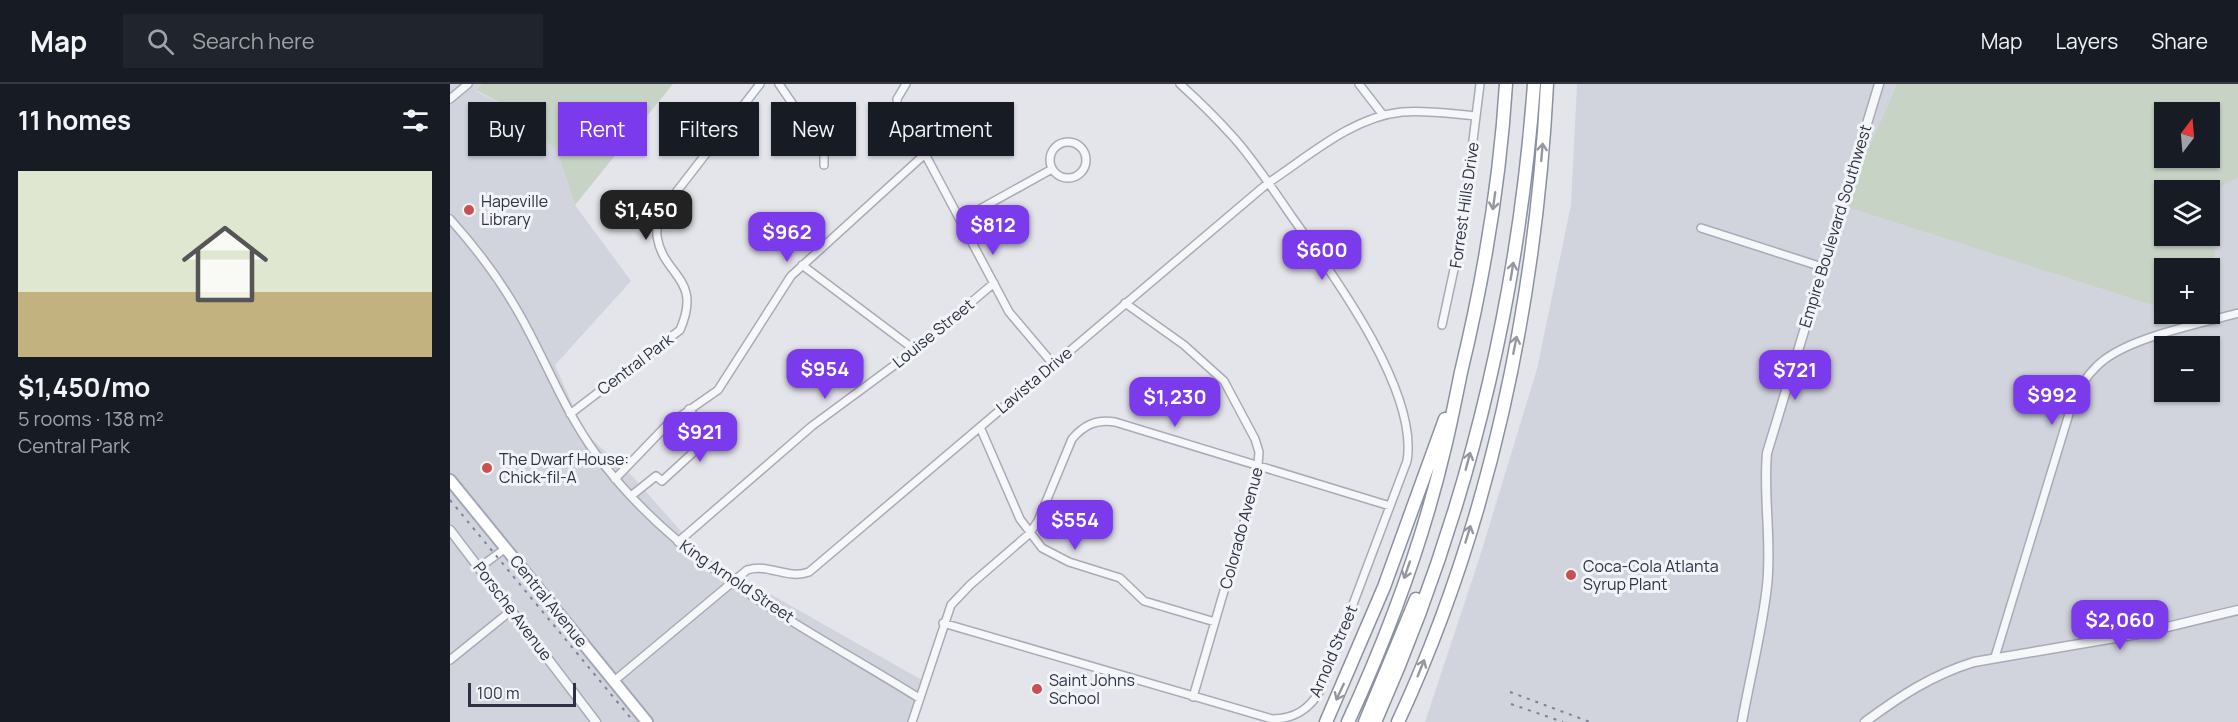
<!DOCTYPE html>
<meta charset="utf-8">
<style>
body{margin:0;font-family:Manrope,sans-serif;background:#20242c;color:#f1f3f6;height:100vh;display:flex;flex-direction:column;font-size:22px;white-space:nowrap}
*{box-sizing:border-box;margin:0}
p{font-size:20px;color:#9ea1a6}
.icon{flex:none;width:33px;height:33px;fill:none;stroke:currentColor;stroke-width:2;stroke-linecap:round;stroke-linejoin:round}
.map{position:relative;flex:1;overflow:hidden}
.details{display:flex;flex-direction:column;background:#171b24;width:450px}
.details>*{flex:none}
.hud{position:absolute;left:18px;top:18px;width:570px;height:54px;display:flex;gap:12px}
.needle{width:39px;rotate:16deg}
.fabs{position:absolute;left:1704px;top:18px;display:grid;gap:12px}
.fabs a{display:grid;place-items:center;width:66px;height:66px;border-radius:0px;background:#171b24;box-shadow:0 2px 4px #0004;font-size:30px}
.scale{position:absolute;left:18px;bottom:15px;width:108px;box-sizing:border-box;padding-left:6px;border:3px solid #2c3143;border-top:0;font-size:16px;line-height:21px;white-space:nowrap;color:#2c3143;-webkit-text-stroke:4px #f3f4f8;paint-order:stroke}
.price{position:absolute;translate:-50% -51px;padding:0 14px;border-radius:12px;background:#7c3aed;color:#fff;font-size:20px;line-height:39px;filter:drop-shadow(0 2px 3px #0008)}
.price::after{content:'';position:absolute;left:50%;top:36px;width:18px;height:14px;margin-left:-9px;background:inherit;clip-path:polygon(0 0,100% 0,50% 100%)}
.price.current{background:#222;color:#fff}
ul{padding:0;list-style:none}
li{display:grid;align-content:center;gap:12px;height:318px;padding:0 18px}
li span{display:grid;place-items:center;height:186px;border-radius:0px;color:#555}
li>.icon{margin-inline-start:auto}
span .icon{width:108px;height:108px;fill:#fffc;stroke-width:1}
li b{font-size:26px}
h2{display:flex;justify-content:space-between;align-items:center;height:72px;padding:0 18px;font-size:26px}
.pill{padding:0 21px;border-radius:0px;background:#171b24;box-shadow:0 2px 4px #0004;font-size:21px;line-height:54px}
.pill.current{background:#7c3aed;color:#fff}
header{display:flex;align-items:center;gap:36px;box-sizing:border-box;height:84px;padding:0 30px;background:#171b24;border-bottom:2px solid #363941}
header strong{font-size:28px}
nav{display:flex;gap:33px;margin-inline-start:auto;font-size:21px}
.search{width:420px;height:54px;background:#20242c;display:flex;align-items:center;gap:15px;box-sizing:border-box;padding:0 21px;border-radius:0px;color:#9ea1a6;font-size:22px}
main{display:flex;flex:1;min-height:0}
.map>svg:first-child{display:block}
.built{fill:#d1d4dd;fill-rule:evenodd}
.green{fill:#c7d4c5;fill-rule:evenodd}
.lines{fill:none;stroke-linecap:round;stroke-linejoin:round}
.minor-casing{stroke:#a8abb5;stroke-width:10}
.tertiary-casing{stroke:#a8abb5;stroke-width:11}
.primary-casing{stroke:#a3a8b6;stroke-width:14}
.motorway-casing{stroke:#8b91a1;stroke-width:15}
.minor{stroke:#f6f7f9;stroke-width:7}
.tertiary{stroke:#f6f7f9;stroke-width:8}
.primary{stroke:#fff;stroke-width:10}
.motorway{stroke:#fff;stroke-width:12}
.rail{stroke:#7d8394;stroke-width:2;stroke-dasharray:3 6;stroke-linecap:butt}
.oneway{stroke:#9698a1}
.poi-dot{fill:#ca4f50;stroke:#f3f4f8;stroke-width:2}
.labels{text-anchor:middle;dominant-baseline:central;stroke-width:6;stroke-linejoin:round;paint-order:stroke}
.poi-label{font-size:16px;fill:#2c3143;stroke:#f3f4f8;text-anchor:start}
.street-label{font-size:16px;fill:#2c3143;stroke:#f3f4f8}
</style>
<header>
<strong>Map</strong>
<div class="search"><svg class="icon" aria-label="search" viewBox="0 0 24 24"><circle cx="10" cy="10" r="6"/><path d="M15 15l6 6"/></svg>Search here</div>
<nav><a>Map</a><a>Layers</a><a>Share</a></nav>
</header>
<main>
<section class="details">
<h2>11 homes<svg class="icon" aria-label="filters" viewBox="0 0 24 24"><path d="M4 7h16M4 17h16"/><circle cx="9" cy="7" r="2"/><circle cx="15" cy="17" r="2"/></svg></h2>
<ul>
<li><span style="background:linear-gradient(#dfe7d0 65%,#c2b280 0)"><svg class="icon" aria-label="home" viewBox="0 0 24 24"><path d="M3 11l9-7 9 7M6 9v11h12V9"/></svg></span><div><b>$1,450/mo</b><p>5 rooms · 138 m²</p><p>Central Park</p></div></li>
</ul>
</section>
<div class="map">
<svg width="1788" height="638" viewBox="0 0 1788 638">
<rect width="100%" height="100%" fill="#e3e5eb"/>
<!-- built -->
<path class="built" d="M 0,0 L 32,0 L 26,7 L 73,31 L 108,70 L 125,121 L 181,197 L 105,281 L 135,349 L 182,392 L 253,472 L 479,600 L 467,638 L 0,638 Z
M 1127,0 L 1447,0 L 1393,122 L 1714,225 L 1714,230 L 1729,230 L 1746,235 L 1748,230 L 1760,230 L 1760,189 L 1766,168 L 1757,152 L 1760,152 L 1760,109 L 1788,92 L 1788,638 L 975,638 L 1030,472 L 1087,285 L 1121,121 ZM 1714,262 L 1760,262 L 1760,308 L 1714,308 Z"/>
<!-- green -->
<path class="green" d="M 32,0 L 223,0 L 125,121 L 108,70 L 73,31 L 26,6 Z
M 1447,0 L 1788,0 L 1788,93 L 1760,109 L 1760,106 L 1714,106 L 1714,152 L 1757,152 L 1766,168 L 1760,189 L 1760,184 L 1714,184 L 1714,225 L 1393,122 ZM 1714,28 L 1760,28 L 1760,74 L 1714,74 Z"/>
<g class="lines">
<!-- minor casing -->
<g class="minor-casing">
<path id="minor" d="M 329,0 L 374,66 L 374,81
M 456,0 L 447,15 L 448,34 L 475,70 L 559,228 L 603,280
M 909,0 L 933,31
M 0,15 L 18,0
M600 76a18 18 0 1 1 36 0a18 18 0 1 1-36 0Z
M 0,135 C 26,164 48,193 67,226 C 95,274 113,325 146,370 C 226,481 355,543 469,614
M 510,136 L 602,85
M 1251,144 L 1372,183
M 352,181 L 465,266
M 675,219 L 734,261 L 774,297 L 805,355 L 809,368 L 807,394 L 743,613
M 992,241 L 1011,153 L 1030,0
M 120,330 L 230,246 C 253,193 213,193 207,152 C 206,145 209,136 210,129 L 310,0
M 530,343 L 570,435 L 592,464 L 619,478 L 670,494 L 694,517 L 765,538
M 165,395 L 215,343 L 268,306 L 341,192 L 475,70
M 181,412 L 206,392 L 212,397 L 260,353 L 239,325
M 228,458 L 362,342 L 465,266 L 544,199
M 30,483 L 56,464
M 493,539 L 822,635 C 845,635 860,625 871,605 L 957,377 C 969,307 882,189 842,133 C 824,107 806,79 785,55 C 768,36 750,18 730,0
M 1545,573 L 1622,320 C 1629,306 1635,293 1647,282 C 1674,254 1750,240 1788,229
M 0,576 L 62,526
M 164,597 L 297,486 C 319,479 337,496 359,488 L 818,99 C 859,72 902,33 952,28 C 977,26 1002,30 1026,32
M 462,638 L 501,521 L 520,501 L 579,450 L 588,437 L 622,355 C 634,341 646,335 665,338 L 940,422"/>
</g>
<!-- tertiary casing -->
<g class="tertiary-casing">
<path id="tertiary" d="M 0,446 L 146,638
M 1292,638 C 1300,593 1312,547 1317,502 C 1322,457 1313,413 1317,369 L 1429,0
M 1415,638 C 1450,612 1482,591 1524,578 L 1688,550 L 1788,526"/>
</g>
<!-- primary casing -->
<g class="primary-casing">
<path id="primary" d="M 0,396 L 197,638"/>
</g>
<!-- motorway casing -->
<g class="motorway-casing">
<path id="motorway" d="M 876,638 L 934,503 L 995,335
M 898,638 C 938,551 973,457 995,363 C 1001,338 1006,313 1011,288 C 1034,193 1050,97 1056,0
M 915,638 L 966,515
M 925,638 C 1015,436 1068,220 1084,0
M 948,638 C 1040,440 1086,217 1097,0"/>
</g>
<!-- minor -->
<use href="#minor" class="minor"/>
<!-- tertiary -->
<use href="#tertiary" class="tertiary"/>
<!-- primary -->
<use href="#primary" class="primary"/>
<!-- motorway -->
<use href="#motorway" class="motorway"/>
<!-- rail -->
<path class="rail" d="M 0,416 L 184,638
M 1060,608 L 1140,638
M 1061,620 L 1113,638"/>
</g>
<!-- one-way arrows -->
<defs><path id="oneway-shaft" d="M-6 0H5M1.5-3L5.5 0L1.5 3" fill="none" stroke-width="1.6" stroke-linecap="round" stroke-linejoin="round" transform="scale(1.5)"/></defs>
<g class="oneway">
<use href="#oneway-shaft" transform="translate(1092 68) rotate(-85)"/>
<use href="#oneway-shaft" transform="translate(1044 117) rotate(98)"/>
<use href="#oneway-shaft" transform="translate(1062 187) rotate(-81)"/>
<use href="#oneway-shaft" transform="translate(1065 261) rotate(-79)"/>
<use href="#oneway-shaft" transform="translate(1018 377) rotate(-75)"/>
<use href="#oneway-shaft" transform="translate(1018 450) rotate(-73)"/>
<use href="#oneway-shaft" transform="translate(957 486) rotate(109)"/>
<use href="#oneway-shaft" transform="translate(971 584) rotate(-68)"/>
<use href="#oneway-shaft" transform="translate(890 608) rotate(115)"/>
</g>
<!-- markers -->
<g class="poi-dot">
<circle cx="19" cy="126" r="6"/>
<circle cx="37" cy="384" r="6"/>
<circle cx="1121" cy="491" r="6"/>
<circle cx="587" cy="605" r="6"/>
</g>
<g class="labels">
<!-- poi labels -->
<g class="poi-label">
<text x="31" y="117">Hapeville<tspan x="31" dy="18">Library</tspan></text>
<text x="49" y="375">The Dwarf House:<tspan x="49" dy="18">Chick-fil-A</tspan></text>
<text x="1133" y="482">Coca-Cola Atlanta<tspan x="1133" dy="18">Syrup Plant</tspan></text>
<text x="599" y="596">Saint Johns<tspan x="599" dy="18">School</tspan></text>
</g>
<!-- street labels -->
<g class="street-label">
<text transform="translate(1014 121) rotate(-82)">Forrest Hills Drive</text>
<text transform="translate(1385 142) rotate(-73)">Empire Boulevard Southwest</text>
<text transform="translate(483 249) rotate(-39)">Louise Street</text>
<text transform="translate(185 280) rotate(-37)">Central Park</text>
<text transform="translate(584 296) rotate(-40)">Lavista Drive</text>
<text transform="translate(791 444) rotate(-75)">Colorado Avenue</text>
<text transform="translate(287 497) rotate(34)">King Arnold Street</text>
<text transform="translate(99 517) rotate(51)">Central Avenue</text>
<text transform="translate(63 527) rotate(53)">Porsche Avenue</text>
<text transform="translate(883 567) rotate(-67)">Arnold Street</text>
</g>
</g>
</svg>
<div class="fabs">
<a><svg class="needle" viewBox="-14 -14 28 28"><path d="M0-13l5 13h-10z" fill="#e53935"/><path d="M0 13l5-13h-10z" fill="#9ea1a6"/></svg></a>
<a><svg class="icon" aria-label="layers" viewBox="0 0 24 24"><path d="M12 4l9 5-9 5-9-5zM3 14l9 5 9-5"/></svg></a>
<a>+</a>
<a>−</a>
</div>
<div class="scale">100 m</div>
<b class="price current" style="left:196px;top:157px">$1,450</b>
<b class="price" style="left:543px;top:172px">$812</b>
<b class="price" style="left:337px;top:179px">$962</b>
<b class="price" style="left:872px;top:197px">$600</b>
<b class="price" style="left:375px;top:316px">$954</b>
<b class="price" style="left:1345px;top:317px">$721</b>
<b class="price" style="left:1602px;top:342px">$992</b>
<b class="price" style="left:725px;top:344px">$1,230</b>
<b class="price" style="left:250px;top:379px">$921</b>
<b class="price" style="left:625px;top:467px">$554</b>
<b class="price" style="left:1670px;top:567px">$2,060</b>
<div class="hud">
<a class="pill">Buy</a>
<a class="pill current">Rent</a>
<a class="pill">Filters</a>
<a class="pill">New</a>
<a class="pill">Apartment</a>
</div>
</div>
</main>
